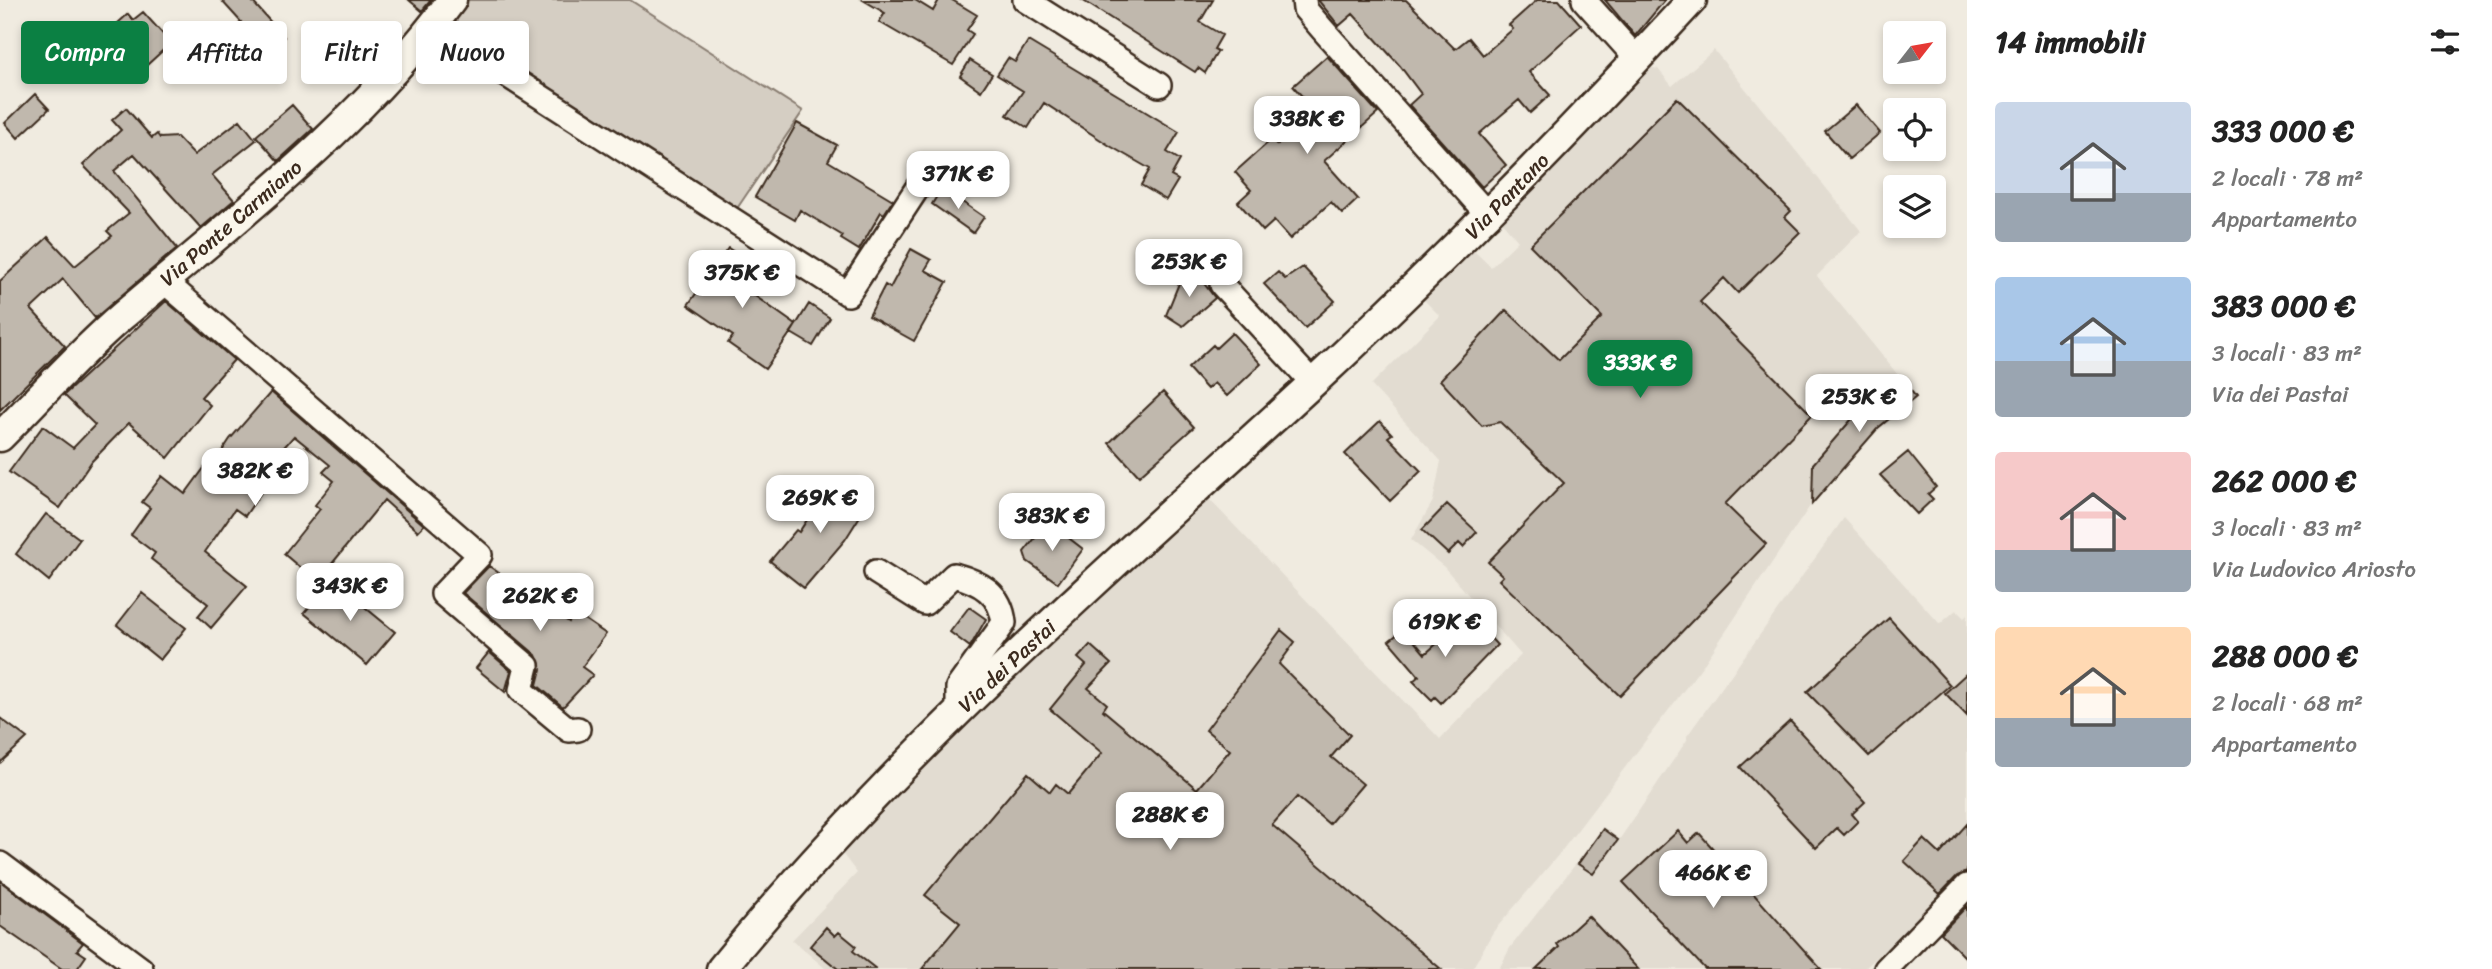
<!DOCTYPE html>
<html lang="it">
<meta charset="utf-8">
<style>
body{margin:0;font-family:Sriracha,sans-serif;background:#f2f2f2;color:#222;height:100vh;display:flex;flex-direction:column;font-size:26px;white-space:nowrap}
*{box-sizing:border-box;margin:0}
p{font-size:23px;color:#767676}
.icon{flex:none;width:38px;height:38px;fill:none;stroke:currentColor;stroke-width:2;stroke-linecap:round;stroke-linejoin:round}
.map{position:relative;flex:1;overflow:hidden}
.sheet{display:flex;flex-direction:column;background:#fff;width:525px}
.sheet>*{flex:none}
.hud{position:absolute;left:21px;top:21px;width:665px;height:63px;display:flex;gap:14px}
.needle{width:46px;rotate:59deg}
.buttons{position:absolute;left:1883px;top:21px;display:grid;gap:14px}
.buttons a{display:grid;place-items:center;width:63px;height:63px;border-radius:7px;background:#fff;box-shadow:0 4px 10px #0003;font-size:35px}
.price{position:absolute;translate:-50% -60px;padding:0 16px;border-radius:14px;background:#fff;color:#222;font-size:23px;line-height:46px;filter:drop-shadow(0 2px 4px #0008)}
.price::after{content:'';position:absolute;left:50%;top:42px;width:21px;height:16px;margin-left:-10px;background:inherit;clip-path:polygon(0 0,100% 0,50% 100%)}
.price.on{background:#0b8043;color:#fff}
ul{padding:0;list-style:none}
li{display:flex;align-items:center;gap:21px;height:175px;padding:0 28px}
li span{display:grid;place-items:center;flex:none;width:196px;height:140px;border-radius:7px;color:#555}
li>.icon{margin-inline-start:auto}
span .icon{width:84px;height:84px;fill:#fffc;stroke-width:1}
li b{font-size:30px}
h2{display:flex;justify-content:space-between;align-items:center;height:84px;padding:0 28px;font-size:30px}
.chip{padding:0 24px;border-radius:7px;background:#fff;box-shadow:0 4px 10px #0003;font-size:24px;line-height:63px}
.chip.on{background:#0b8043;color:#fff}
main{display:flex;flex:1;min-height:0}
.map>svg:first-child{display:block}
.built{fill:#e2dcd1}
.green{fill:#d5cec3;stroke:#887c70;stroke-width:2}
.building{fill:#c0b8ad;stroke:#3b2a1e;stroke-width:2}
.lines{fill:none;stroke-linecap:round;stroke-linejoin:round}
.minor-casing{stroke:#3b2a1e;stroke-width:28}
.tertiary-casing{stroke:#3b2a1e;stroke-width:33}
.minor{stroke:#fbf7ec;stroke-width:23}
.tertiary{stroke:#fbf7ec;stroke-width:28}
.labels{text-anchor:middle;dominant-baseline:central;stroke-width:6;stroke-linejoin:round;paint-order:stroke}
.street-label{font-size:21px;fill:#3b2a1e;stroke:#fbf7ec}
</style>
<main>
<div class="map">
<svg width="1967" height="969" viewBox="0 0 1967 969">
<rect width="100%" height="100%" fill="#f0ebe0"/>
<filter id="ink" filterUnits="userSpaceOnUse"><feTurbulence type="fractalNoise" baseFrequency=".0143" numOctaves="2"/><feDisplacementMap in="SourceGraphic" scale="14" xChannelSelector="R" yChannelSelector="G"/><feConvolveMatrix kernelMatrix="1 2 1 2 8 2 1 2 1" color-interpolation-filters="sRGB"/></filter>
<g filter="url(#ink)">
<!-- built -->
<path class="built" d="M 1714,50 L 1861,231 L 1817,276 L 1916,397 L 1879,427 L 1812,503 L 1706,661 L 1560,853 L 1493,932 L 1472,969 L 826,969 L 792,940 L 857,873 L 841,852 L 1056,635 L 1206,496 L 1440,739 L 1521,655 L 1444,567 L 1411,540 L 1433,501 L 1441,461 L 1371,385 L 1440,316 L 1422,298 L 1471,248 L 1491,267 L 1518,241 L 1502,222 L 1649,67 L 1658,69 L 1672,86 Z
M 1844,518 L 1940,624 L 1956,610 L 1964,618 L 1967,615 L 1967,881 L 1943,896 L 1864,969 L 1499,969 L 1510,948 L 1603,829 L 1619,840 L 1687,740 L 1687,736 Z"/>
<!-- green -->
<path class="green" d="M 464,0 L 630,0 L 803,111 L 736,210 L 458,29 L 455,13 Z"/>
<!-- building -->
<path class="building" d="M 221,0 L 251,0 L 284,37 L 259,60 L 232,30 L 241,22 Z
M 409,0 L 431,0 L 422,11 Z
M 863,0 L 915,0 L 933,11 L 939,0 L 952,0 L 977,15 L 967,30 L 973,34 L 953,65 L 879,22 L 885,13 Z
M 1082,0 L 1213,0 L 1200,22 L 1222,35 L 1214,49 L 1218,51 L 1205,73 L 1198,68 L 1195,72 Z
M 1318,0 L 1406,0 L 1455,49 L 1469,38 L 1483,55 L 1513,29 L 1509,25 L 1537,0 L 1559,0 L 1581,25 L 1529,72 L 1550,95 L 1530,113 L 1519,100 L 1479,134 L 1506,165 L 1482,187 L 1409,105 L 1421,94 L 1400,66 L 1353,14 L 1339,26 Z
M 1605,0 L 1665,0 L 1635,36 Z
M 143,12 L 171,43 L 135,76 L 116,56 L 94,77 L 78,59 L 128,14 L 133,20 Z
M 1028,41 L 1179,132 L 1167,152 L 1180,160 L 1171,176 L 1178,180 L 1166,200 L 1141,185 L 1150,169 L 1110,146 L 1044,103 L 1028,128 L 1007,115 L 1023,91 L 997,75 L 1008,58 L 1015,62 Z
M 1327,56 L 1378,113 L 1324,161 L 1358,199 L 1342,214 L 1331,202 L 1290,239 L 1274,221 L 1263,231 L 1238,202 L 1251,190 L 1235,172 L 1272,139 L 1277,145 L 1315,111 L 1293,86 Z
M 970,60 L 992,74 L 981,91 L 960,76 Z
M 35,94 L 49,109 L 18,138 L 5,123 Z
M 1677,98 L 1791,211 L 1785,217 L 1800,232 L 1738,293 L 1724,278 L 1700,302 L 1812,415 L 1725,504 L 1766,544 L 1620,696 L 1499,580 L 1503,576 L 1488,562 L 1564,483 L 1500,422 L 1482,426 L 1440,380 L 1506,310 L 1559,360 L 1602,317 L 1530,245 Z
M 292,105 L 313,129 L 278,161 L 256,136 Z
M 1856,105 L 1880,133 L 1849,159 L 1825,131 Z
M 126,108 L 152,138 L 157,134 L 160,138 L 177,137 L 194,155 L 240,120 L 256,140 L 212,175 L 234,200 L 201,228 L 134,154 L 114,171 L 177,248 L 95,318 L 63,279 L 31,309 L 65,346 L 0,410 L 0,281 L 48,237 L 75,266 L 112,236 L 107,231 L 129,213 L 83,165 L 121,130 L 112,120 Z
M 797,123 L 837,145 L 828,161 L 893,200 L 884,214 L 881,212 L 859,250 L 841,239 L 843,236 L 800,210 L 795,220 L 755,197 Z
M 942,188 L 984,217 L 973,233 L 932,204 Z
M 728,248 L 762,270 L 748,291 L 796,325 L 765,369 L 728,343 L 733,336 L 688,305 Z
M 911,249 L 931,260 L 925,270 L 947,282 L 914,341 L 869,316 L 885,285 L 890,288 Z
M 1303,267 L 1335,301 L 1305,328 L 1264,284 L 1278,272 L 1285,279 Z
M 1184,271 L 1191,277 L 1196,273 L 1215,298 L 1183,326 L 1166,315 Z
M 166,301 L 234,360 L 201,397 L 210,405 L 168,458 L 129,423 L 92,461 L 60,508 L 9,472 L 43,426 L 73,448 L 95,425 L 64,395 Z
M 809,304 L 830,318 L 813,346 L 791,333 Z
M 1232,333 L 1261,364 L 1227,396 L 1214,383 L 1207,389 L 1188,368 L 1213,345 L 1216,348 Z
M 1899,376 L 1916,397 L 1878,428 L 1812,504 L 1813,464 L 1858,412 Z
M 271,392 L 424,525 L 418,531 L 384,500 L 317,582 L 284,554 L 320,509 L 315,505 L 334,481 L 323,472 L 330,465 L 294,436 L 254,481 L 264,488 L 245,516 L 235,509 L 205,552 L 247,586 L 211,628 L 198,616 L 208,604 L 151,559 L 155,553 L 131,535 L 150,508 L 142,502 L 162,476 L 185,494 L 207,464 L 211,468 L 230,439 Z
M 1163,392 L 1194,427 L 1139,476 L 1109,443 Z
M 1380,421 L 1392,434 L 1388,437 L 1421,471 L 1390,501 L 1345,454 Z
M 1908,452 L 1936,487 L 1928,494 L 1933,499 L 1917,514 L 1880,475 Z
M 832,482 L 867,505 L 845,540 L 804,588 L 770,561 L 796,530 L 799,532 Z
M 1447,504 L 1477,532 L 1463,547 L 1459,543 L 1448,554 L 1422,530 Z
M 46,514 L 80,539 L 49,581 L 16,554 Z
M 1048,522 L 1083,549 L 1058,583 L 1027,561 L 1024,552 Z
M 489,566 L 569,622 L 575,613 L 606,634 L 582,667 L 593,675 L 563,707 L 537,685 L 541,669 L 536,655 L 463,593 Z
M 332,580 L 395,632 L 367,665 L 304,613 Z
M 142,593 L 186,628 L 160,660 L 117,625 Z
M 969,607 L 986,619 L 970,647 L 950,632 Z
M 1466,618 L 1482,635 L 1485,632 L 1497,645 L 1441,703 L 1435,697 L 1432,700 L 1413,681 L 1419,676 L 1389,641 L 1404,629 L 1425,654 Z
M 1889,618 L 1950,685 L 1869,756 L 1807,692 Z
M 1281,630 L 1295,642 L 1279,664 L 1350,735 L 1331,757 L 1363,784 L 1329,824 L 1297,797 L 1272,825 L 1441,969 L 922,969 L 960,923 L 925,895 L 1028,773 L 1050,792 L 1056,784 L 1068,794 L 1102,753 L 1050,709 L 1086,665 L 1078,658 L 1090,645 L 1111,664 L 1088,688 L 1107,704 L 1103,710 L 1197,789 L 1230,750 L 1206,730 Z
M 489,652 L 511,671 L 505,692 L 476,668 Z
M 1967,673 L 1967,716 L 1945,693 Z
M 0,718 L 27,738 L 0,763 Z
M 1790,721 L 1865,802 L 1852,814 L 1858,821 L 1844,835 L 1837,828 L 1816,848 L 1740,767 Z
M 1967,824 L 1967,872 L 1957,876 L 1940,894 L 1904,861 L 1924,839 L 1940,854 Z
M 1603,829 L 1618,840 L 1593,874 L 1578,864 Z
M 1678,831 L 1688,843 L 1699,833 L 1821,969 L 1705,969 L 1623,882 Z
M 0,881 L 83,943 L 77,950 L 86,956 L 77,969 L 62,969 L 0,926 Z
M 1967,906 L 1967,959 L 1941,933 Z
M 1588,916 L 1638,969 L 1536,969 L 1559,947 L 1557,944 Z
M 826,927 L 835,936 L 839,932 L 856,946 L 853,951 L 876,969 L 838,969 L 810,946 Z"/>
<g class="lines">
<!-- minor casing -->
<g class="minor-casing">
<path id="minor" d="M 1025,0 L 1159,85
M 1304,0 L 1305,9 L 1323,30 L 1489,216
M 1584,0 L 1637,59
M 432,27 L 848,294 L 922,181
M 165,282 L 480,555 L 443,594 L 527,666 L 521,690 L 569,730 L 578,729
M 1222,285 L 1313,383
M 876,572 L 925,603 L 954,575 C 980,582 1001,593 1004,623 L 958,687 L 958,713
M 0,864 L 141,969
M 1886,969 L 1967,886"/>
</g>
<!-- tertiary casing -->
<g class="tertiary-casing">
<path id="tertiary" d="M 0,437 C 40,397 78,354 121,317 C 237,218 361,124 452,0
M 721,969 C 897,753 1109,570 1314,382 C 1446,260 1570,132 1692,0"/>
</g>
<!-- minor -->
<use href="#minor" class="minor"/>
<!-- tertiary -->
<use href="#tertiary" class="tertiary"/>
</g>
</g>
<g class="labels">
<!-- street labels -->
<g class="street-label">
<text transform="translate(1507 196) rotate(-46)">Via Pantano</text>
<text transform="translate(231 223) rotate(-41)">Via Ponte Carmiano</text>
<text transform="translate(1007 666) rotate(-43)">Via dei Pastai</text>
</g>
</g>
</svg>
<div class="buttons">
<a><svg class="needle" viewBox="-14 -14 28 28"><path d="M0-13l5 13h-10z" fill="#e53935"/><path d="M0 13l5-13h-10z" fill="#767676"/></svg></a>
<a><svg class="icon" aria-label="locate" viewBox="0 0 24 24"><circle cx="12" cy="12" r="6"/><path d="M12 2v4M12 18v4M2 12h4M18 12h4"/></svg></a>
<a><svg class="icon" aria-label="layers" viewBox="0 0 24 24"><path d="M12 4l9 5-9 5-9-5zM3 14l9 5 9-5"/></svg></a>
</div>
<b class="price" style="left:1307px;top:156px">338K €</b>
<b class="price" style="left:958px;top:211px">371K €</b>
<b class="price" style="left:1189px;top:299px">253K €</b>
<b class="price" style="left:742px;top:310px">375K €</b>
<b class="price on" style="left:1640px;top:400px">333K €</b>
<b class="price" style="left:1859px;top:434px">253K €</b>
<b class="price" style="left:255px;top:508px">382K €</b>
<b class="price" style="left:820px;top:535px">269K €</b>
<b class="price" style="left:1052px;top:553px">383K €</b>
<b class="price" style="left:350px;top:623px">343K €</b>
<b class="price" style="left:540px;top:633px">262K €</b>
<b class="price" style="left:1445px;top:659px">619K €</b>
<b class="price" style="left:1170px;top:852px">288K €</b>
<b class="price" style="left:1713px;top:910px">466K €</b>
<div class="hud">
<a class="chip on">Compra</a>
<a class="chip">Affitta</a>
<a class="chip">Filtri</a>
<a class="chip">Nuovo</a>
</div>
</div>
<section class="sheet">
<h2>14 immobili<svg class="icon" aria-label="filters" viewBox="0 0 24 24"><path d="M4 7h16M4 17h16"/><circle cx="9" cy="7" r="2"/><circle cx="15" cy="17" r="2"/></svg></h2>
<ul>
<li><span style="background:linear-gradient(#c9d6e8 65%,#9aa5b1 0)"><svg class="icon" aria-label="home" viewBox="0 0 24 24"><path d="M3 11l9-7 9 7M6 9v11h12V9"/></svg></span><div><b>333 000 €</b><p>2 locali · 78 m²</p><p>Appartamento</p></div></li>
<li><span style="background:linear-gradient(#a9c7e8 60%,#9aa5b1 0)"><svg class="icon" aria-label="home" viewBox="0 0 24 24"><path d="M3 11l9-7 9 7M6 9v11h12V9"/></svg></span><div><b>383 000 €</b><p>3 locali · 83 m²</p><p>Via dei Pastai</p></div></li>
<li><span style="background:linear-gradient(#f6c9c9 70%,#9aa5b1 0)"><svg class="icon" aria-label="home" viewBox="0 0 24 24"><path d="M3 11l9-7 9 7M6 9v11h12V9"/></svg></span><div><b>262 000 €</b><p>3 locali · 83 m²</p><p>Via Ludovico Ariosto</p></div></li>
<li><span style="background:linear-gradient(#ffd9b3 65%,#9aa5b1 0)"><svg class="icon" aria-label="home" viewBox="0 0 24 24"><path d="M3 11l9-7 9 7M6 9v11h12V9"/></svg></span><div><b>288 000 €</b><p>2 locali · 68 m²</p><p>Appartamento</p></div></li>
</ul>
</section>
</main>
